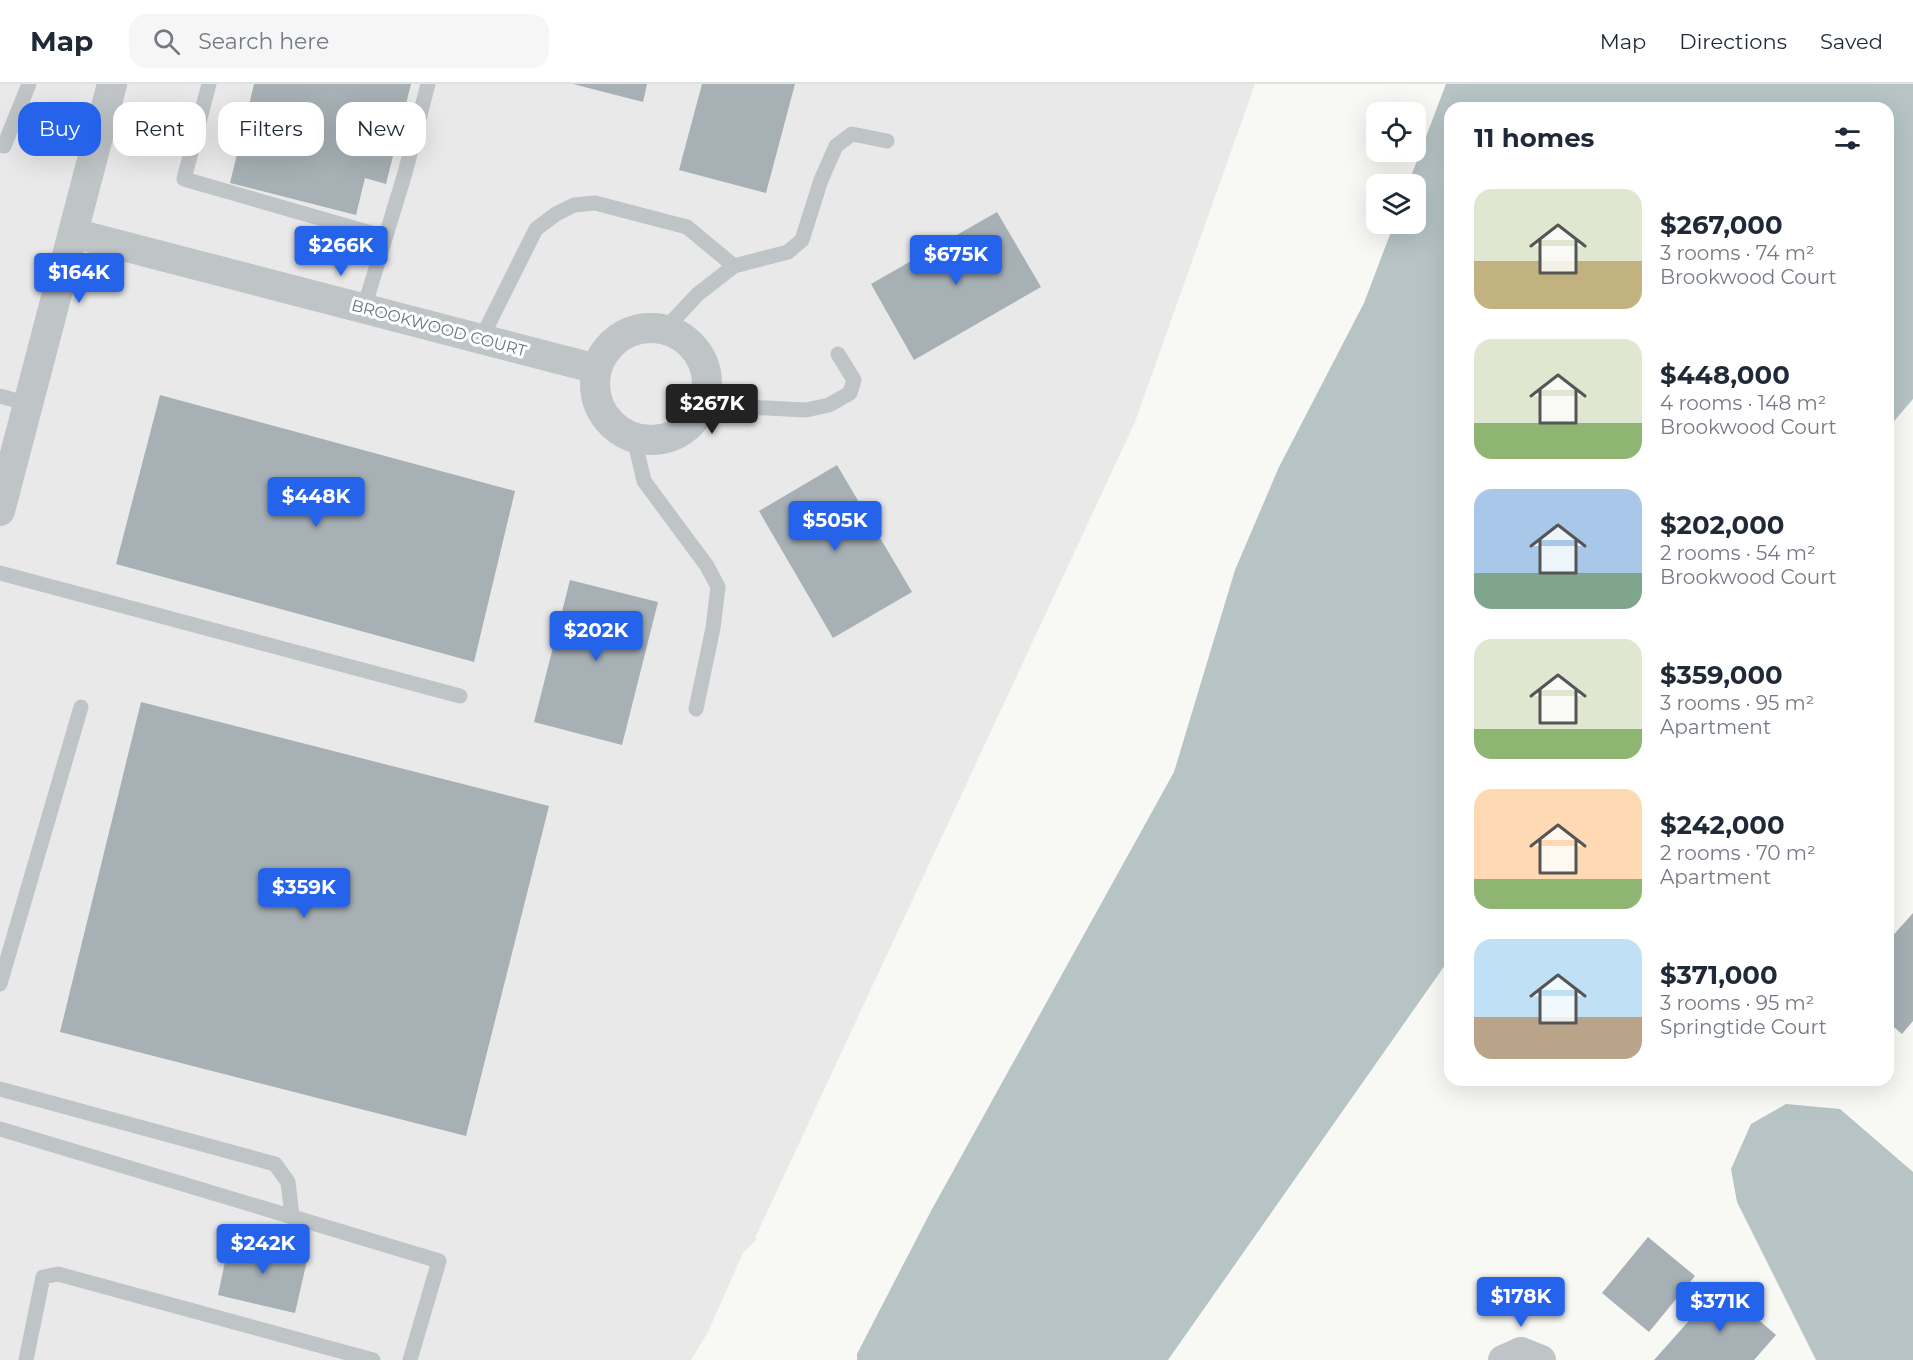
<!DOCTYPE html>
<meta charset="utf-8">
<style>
body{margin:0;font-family:Montserrat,sans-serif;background:#f6f6f7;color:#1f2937;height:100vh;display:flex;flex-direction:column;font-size:22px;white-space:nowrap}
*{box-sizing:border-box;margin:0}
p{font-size:20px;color:#747a83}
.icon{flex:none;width:33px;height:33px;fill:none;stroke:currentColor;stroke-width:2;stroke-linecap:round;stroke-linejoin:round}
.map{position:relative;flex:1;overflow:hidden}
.details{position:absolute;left:1444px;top:18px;width:450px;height:984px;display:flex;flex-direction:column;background:#fff;border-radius:18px;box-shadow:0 6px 24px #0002}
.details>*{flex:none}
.banner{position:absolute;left:18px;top:18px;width:570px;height:54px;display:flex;gap:12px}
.tools{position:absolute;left:1366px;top:18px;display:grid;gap:12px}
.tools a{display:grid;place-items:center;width:60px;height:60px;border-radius:12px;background:#fff;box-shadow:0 6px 24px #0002;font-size:30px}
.price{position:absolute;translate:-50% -51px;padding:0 14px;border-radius:6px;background:#2563eb;color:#fff;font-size:20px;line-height:39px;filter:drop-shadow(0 2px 3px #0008)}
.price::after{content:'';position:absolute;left:50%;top:36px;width:18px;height:14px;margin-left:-9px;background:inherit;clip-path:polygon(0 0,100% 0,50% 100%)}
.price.selected{background:#222;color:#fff}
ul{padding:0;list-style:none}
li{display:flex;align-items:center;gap:18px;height:150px;padding:0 30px}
li span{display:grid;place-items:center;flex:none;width:168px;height:120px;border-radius:18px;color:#555}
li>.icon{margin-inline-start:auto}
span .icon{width:72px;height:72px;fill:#fffc;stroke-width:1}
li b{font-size:26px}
h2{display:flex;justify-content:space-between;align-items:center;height:72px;padding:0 30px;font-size:26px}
.chip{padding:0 21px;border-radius:18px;background:#fff;box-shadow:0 6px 24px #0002;font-size:21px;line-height:54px}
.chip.selected{background:#2563eb;color:#fff}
header{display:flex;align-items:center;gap:36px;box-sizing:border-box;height:84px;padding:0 30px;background:#fff;border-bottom:2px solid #e0e1e3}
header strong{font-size:28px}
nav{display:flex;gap:33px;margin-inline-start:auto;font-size:21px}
.search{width:420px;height:54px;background:#f6f6f7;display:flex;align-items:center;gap:15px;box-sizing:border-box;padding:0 21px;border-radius:18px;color:#747a83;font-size:22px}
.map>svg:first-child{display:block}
.built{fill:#e9e9e9}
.water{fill:#b6c4c6}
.building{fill:#a6b0b5}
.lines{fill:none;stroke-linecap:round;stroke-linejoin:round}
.service{stroke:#bfc4c7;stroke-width:15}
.minor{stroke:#bfc4c7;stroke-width:30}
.labels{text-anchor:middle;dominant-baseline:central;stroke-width:6;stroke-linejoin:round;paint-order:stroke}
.street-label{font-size:16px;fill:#64767f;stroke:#fff}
</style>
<header>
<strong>Map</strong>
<div class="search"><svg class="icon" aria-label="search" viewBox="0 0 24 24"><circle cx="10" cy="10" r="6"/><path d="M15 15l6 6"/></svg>Search here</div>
<nav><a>Map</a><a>Directions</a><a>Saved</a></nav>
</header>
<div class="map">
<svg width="1913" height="1276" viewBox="0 0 1913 1276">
<rect width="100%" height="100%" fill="#f8f8f5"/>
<!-- built -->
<path class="built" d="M 0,0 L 1255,0 L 1135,338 L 755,1154 L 757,1155 L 743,1169 L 708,1248 L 691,1276 L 0,1276 Z"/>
<!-- water -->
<path class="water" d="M 1446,0 L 1913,0 L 1913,315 L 1889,343 L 1888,24 L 1450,24 L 1450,874 L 1168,1276 L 857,1276 L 857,1270 L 931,1127 L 1174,688 L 1235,486 L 1279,383 L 1364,219 L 1394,140 L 1416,140 L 1416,100 L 1408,100 Z
M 1786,1020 L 1840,1025 L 1913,1088 L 1913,1276 L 1816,1276 L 1737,1118 L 1731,1085 L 1751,1040 Z"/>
<!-- building -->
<path class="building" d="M 254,0 L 411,0 L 386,100 L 365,94 L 356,131 L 230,99 Z
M 573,0 L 647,0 L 643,18 Z
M 702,0 L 795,0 L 766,109 L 679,86 Z
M 997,128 L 1041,203 L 914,276 L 871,200 Z
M 160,311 L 515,407 L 474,578 L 116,480 Z
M 837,381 L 912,508 L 833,554 L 759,427 Z
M 570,496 L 658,518 L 622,661 L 534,638 Z
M 141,618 L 549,722 L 466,1052 L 60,948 Z
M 1913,829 L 1913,937 L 1902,950 L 1888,938 L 1888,857 Z
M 1648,1153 L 1695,1192 L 1649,1248 L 1602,1209 Z
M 230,1154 L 308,1172 L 295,1229 L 218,1211 Z
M 1720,1202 L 1776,1251 L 1754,1276 L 1654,1276 Z"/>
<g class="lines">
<!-- service -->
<path class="service" d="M 209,0 L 184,95 L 385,153
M 0,61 L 4,62 L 29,0
M 364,224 L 405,89 L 428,0
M 664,246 L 698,210 L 734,182 L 788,168 L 802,156 L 821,96 L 836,62 L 852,50 L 887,57
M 481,255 L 536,145 L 556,130 L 574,121 L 595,119 L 687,143 L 734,182
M 0,312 L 28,320
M 703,321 L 806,326 L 829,321 L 850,309 L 854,296 L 838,270
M 634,354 L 644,397 L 707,482 L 718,503 L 713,544 L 696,625
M 0,489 L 460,612
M 0,900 L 81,623
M 0,1005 L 275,1080 L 288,1098 L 292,1132
M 0,1045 L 439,1177 L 410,1276
M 26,1276 L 43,1193 L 58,1190 L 373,1276"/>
<!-- minor -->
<path class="minor" d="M 73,149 L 597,285
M595 300a56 56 0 1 1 112 0a56 56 0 1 1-112 0Z
M 0,427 L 112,0
M 1503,1276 L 1521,1268 L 1541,1276"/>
</g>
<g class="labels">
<!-- street labels -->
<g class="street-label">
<text transform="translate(439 244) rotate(15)">BROOKWOOD COURT</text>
</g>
</g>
</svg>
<div class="tools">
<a><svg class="icon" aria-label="locate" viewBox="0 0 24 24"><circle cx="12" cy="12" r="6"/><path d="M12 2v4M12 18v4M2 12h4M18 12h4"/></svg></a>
<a><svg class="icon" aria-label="layers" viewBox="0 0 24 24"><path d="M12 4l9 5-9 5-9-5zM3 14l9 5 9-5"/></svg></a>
</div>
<b class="price" style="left:341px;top:193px">$266K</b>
<b class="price" style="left:956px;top:202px">$675K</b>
<b class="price" style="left:79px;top:220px">$164K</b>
<b class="price selected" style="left:712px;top:351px">$267K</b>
<b class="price" style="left:316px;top:444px">$448K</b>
<b class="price" style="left:835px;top:468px">$505K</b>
<b class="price" style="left:596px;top:578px">$202K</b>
<b class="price" style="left:304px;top:835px">$359K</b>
<b class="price" style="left:263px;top:1191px">$242K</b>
<b class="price" style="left:1521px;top:1244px">$178K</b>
<b class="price" style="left:1720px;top:1249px">$371K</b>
<div class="banner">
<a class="chip selected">Buy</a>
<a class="chip">Rent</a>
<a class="chip">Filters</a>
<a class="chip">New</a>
</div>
<section class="details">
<h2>11 homes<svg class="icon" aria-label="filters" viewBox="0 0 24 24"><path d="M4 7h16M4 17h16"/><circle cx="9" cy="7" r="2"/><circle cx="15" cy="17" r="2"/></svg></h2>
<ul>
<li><span style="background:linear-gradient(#dfe7d0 60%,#c2b280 0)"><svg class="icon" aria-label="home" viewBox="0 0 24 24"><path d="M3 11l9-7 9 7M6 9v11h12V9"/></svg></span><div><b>$267,000</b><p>3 rooms · 74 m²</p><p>Brookwood Court</p></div></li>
<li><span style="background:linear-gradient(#dfe7d0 70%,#8fb573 0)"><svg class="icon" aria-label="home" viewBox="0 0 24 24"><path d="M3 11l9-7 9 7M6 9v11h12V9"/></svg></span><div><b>$448,000</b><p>4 rooms · 148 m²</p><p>Brookwood Court</p></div></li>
<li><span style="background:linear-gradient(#a9c7e8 70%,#7fa58c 0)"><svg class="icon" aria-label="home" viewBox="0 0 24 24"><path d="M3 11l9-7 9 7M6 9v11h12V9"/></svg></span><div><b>$202,000</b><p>2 rooms · 54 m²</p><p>Brookwood Court</p></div></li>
<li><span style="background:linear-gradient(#dfe7d0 75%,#8fb573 0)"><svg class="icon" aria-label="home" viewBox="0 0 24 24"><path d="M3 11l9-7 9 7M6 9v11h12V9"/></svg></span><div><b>$359,000</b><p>3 rooms · 95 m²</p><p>Apartment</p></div></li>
<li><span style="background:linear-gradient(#ffd9b3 75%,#8fb573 0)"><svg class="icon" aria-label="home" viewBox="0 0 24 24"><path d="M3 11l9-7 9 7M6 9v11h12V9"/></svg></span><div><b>$242,000</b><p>2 rooms · 70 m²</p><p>Apartment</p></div></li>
<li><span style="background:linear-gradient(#bfe0f5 65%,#b9a48a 0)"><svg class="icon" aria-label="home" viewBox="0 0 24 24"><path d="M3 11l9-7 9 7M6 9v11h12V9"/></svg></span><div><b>$371,000</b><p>3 rooms · 95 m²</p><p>Springtide Court</p></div></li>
</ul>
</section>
</div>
